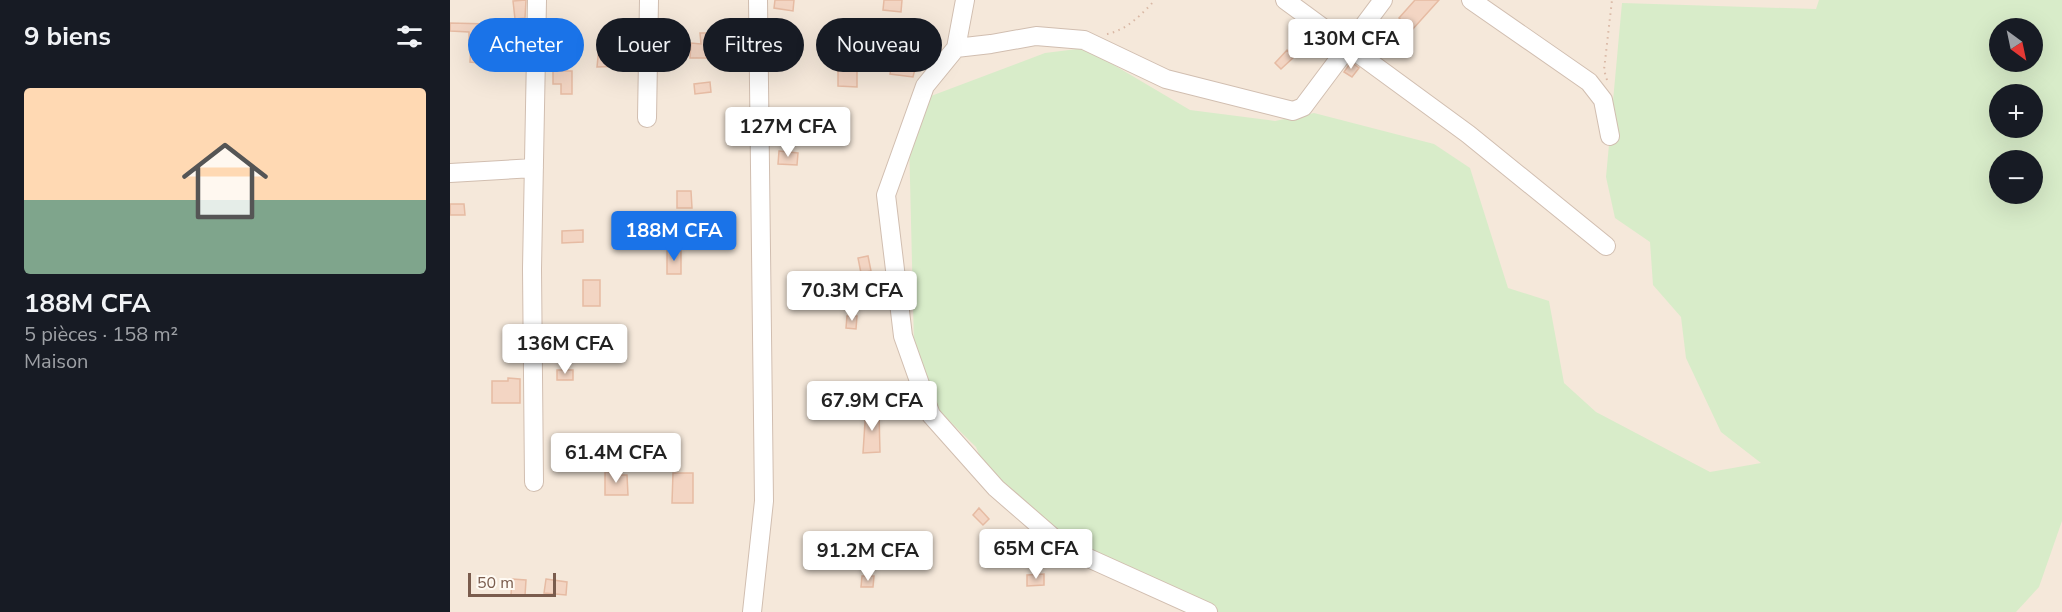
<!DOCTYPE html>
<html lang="fr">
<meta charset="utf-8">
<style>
body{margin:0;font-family:"Nunito Sans",sans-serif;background:#20242c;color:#f1f3f6;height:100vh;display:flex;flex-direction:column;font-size:22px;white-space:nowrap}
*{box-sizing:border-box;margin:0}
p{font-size:20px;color:#9ea1a6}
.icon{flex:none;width:33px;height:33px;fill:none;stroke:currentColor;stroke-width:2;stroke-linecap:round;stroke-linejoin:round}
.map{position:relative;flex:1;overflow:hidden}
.details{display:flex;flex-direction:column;background:#171b24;width:450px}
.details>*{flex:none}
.guide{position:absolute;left:18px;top:18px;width:570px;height:54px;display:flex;gap:12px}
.needle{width:39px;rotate:147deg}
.fabs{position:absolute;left:1539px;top:18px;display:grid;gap:12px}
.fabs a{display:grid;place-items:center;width:54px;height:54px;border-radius:50%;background:#171b24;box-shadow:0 6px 24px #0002;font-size:30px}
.scale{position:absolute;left:18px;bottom:15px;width:88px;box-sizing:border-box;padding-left:6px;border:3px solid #7a5c4d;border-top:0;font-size:16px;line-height:21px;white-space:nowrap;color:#7a5c4d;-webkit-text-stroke:4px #fffaf3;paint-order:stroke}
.price{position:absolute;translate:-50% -51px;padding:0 14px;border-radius:6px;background:#fff;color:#222;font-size:20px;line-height:39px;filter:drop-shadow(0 2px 3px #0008)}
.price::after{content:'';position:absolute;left:50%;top:36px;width:18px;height:14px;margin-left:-9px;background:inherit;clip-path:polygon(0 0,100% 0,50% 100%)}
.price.on{background:#1a73e8;color:#fff}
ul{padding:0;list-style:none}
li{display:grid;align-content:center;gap:12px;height:318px;padding:0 24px}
li span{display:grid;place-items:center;height:186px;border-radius:6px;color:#555}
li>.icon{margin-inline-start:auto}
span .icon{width:108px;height:108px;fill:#fffc;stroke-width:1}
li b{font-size:26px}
h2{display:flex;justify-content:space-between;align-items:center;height:72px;padding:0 24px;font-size:26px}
.tag{padding:0 21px;border-radius:27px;background:#171b24;box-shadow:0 6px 24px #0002;font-size:21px;line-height:54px}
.tag.on{background:#1a73e8;color:#fff}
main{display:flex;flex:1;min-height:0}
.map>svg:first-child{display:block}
.residential{fill:#f5e8da;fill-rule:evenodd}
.green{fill:#d8ecc9;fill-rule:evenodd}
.building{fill:#f3d5c3;stroke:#e6bba3;stroke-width:1.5}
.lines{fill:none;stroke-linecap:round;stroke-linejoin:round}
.minor-casing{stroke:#d1beb0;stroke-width:20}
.path{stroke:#d9b8a5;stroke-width:2;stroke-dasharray:1.5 4.5;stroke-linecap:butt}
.minor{stroke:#fff;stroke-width:18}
</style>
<main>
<section class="details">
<h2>9 biens<svg class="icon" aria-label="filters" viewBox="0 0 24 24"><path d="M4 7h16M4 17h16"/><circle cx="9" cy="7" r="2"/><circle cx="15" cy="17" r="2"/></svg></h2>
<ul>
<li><span style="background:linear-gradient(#ffd9b3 60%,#7fa58c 0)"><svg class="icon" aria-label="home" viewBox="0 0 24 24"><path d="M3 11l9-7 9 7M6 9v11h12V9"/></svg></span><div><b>188M CFA</b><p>5 pièces · 158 m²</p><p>Maison</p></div></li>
</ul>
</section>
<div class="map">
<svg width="1612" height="612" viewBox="0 0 1612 612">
<rect width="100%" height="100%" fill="#fdf6ec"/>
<!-- residential -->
<path class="residential" d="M 0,0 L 1612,0 L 1612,612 L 0,612 ZM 1550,28 L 1582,28 L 1582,62 L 1550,62 ZM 1550,94 L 1582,94 L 1582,128 L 1550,128 ZM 1550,160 L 1582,160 L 1582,194 L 1550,194 Z"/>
<!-- green -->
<path class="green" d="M 1369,0 L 1612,0 L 1612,521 L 1589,587 L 1566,612 L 751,612 L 634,563 L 538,476 L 526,447 L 465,387 L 459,138 L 473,99 L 595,53 L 635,48 L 740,110 L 825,121 L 864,113 L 984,144 L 1020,168 L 1058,288 L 1099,301 L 1114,383 L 1146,412 L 1260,472 L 1311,463 L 1271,432 L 1236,358 L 1231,317 L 1203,285 L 1200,242 L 1165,218 L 1156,177 L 1172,3 L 1366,9 ZM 1550,28 L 1582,28 L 1582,62 L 1550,62 ZM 1550,94 L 1582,94 L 1582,128 L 1550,128 ZM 1550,160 L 1582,160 L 1582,194 L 1550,194 Z"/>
<!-- building -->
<path class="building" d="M 76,0 L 75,18 L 65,19 L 63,1 Z
M 325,0 L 344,0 L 343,11 L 324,8 Z
M 434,0 L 452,0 L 451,12 L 433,10 Z
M 965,0 L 989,0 L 962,30 L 949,18 Z
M 0,23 L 39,24 L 38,46 L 30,46 L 29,63 L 20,62 L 21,46 L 19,46 L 19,32 L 0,31 Z
M 952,31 L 961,37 L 950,51 L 942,44 Z
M 250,33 L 267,33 L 267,45 L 257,45 L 258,58 L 240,58 L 241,43 L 251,44 Z
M 150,37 L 166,38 L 165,52 L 174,52 L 174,66 L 147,67 Z
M 446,38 L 472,40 L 470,65 L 466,65 L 463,77 L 440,74 Z
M 837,50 L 844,57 L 831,69 L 825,63 Z
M 901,62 L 909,68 L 902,77 L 894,72 Z
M 388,69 L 407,69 L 407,87 L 388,86 Z
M 103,71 L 122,71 L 122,94 L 111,94 L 111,84 L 103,84 Z
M 260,82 L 261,92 L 245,94 L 244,84 Z
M 329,151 L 348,153 L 347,165 L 328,164 Z
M 227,191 L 241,191 L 242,208 L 227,208 Z
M 0,204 L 14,204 L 15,215 L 0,215 Z
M 133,230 L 133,242 L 112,243 L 112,231 Z
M 217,251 L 231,251 L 231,274 L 217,274 Z
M 418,256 L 421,271 L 411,273 L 408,258 Z
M 133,280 L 150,280 L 150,306 L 133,306 Z
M 397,316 L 407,316 L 406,329 L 396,328 Z
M 107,370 L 123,370 L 123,380 L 107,380 Z
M 58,378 L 70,379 L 70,403 L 42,403 L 42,381 L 58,381 Z
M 416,407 L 425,407 L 425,414 L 429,414 L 430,452 L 413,453 Z
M 202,459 L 223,460 L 222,471 L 201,469 Z
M 169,471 L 169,475 L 177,475 L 178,495 L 155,495 L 155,472 Z
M 223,473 L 243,473 L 243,503 L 222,503 Z
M 529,508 L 539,519 L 533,525 L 523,515 Z
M 594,574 L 594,585 L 577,586 L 577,575 Z
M 412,576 L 424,576 L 423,587 L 411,587 Z
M 62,579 L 76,580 L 75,596 L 61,595 Z
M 96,579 L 117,582 L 116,595 L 94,593 Z"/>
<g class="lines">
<!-- minor casing -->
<g class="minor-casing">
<path id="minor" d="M 515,0 L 506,48 L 475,86 L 436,195 L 453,336 L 481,415 L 546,488 L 614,547 L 758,612
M 835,0 L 1018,134 L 1156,246
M 1021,0 L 1139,82 L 1153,100 L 1160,136
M 506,48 L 541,44 L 586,36 L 634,40 L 716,79 L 843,111 L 853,107 L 933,0
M 197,118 L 199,0
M 0,173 L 84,168
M 84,482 L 82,269 L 87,0
M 302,612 L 314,501 L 308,0"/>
</g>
<!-- path -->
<path class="path" d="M 657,34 C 677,30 692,14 705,0
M 1157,80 L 1154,70 L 1162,0"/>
<!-- minor -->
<use href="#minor" class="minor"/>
</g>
</svg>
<div class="fabs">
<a><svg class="needle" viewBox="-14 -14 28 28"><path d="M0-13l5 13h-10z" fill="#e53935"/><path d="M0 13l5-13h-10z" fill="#9ea1a6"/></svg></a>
<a>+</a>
<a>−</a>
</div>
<div class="scale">50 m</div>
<b class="price" style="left:901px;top:70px">130M CFA</b>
<b class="price" style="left:338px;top:158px">127M CFA</b>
<b class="price on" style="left:224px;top:262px">188M CFA</b>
<b class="price" style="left:402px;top:322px">70.3M CFA</b>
<b class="price" style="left:115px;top:375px">136M CFA</b>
<b class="price" style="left:422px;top:432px">67.9M CFA</b>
<b class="price" style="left:166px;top:484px">61.4M CFA</b>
<b class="price" style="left:586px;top:580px">65M CFA</b>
<b class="price" style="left:418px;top:582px">91.2M CFA</b>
<div class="guide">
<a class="tag on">Acheter</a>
<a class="tag">Louer</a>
<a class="tag">Filtres</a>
<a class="tag">Nouveau</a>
</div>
</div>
</main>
